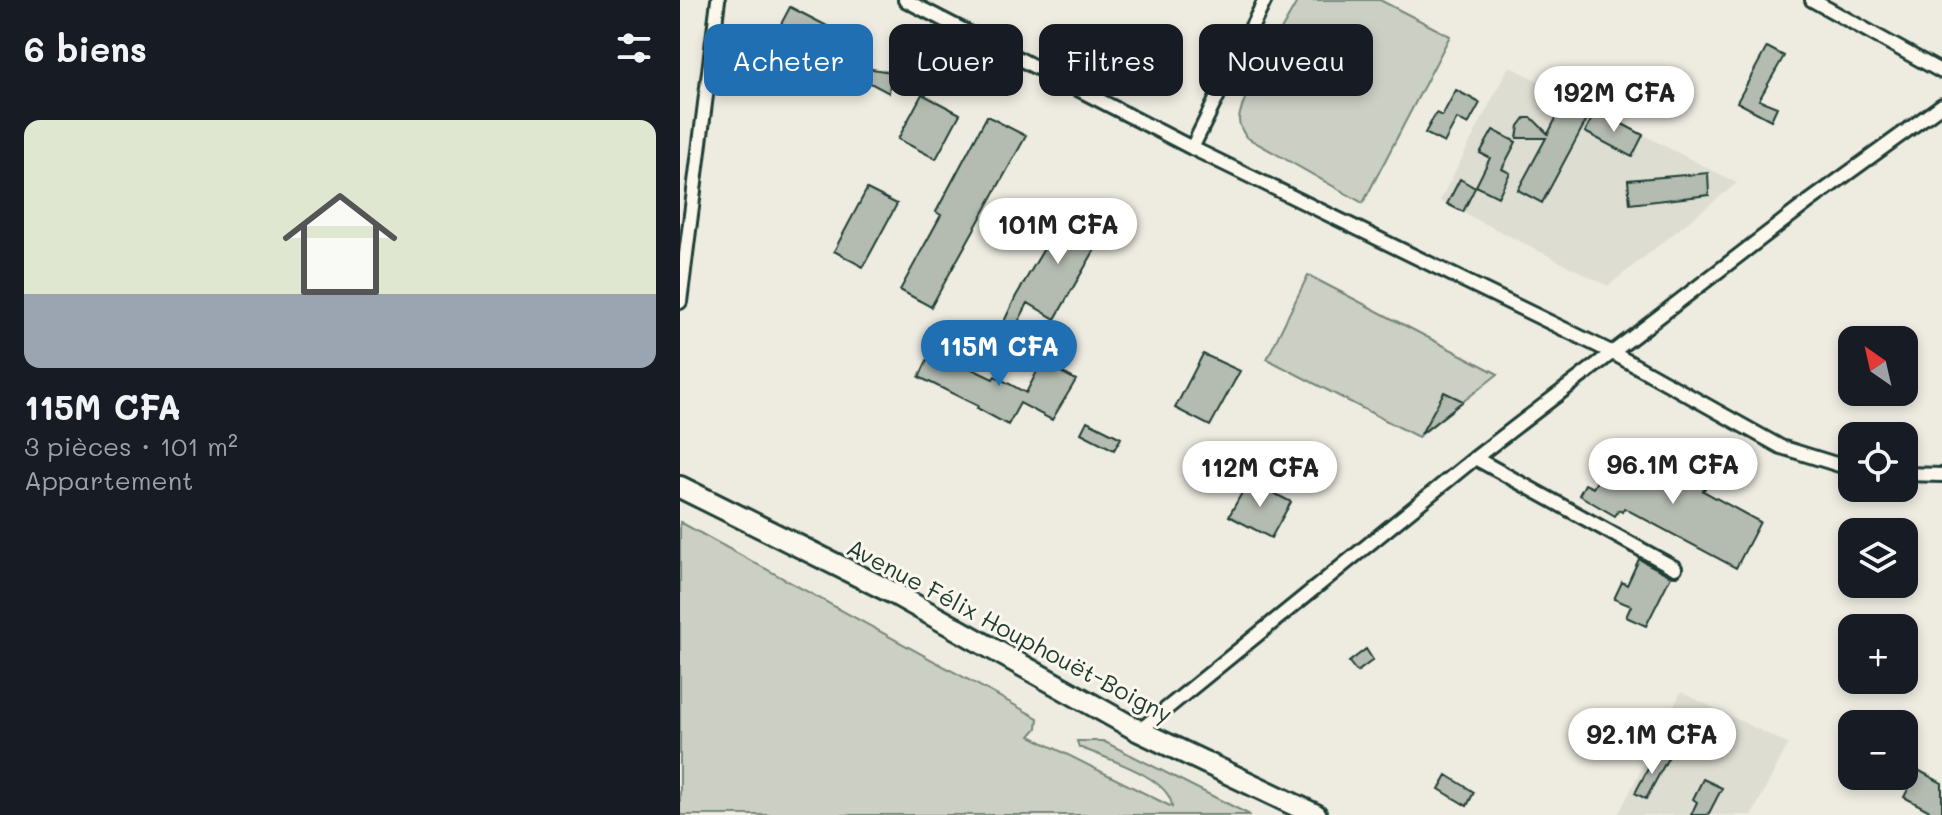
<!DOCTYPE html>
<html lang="fr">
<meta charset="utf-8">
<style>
body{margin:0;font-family:Mali,sans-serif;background:#242831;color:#f1f3f6;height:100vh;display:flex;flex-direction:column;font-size:30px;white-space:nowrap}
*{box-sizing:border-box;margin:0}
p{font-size:26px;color:#9ea1a6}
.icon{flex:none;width:44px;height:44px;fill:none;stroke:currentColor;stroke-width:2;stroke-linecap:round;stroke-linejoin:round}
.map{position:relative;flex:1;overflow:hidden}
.sheet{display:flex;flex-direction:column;background:#171b24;width:680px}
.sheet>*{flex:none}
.hud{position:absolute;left:24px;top:24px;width:760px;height:72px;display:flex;gap:16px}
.needle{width:52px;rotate:326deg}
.controls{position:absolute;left:1158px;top:326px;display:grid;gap:16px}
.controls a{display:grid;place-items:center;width:80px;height:80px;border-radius:16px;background:#171b24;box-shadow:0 4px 12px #0003;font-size:40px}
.price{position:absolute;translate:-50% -68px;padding:0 18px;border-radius:28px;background:#fff;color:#222;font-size:26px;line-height:52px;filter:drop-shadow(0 2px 4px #0008)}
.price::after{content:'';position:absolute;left:50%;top:48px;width:24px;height:18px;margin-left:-12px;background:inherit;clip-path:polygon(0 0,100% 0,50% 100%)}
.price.on{background:#1f6fb2;color:#fff}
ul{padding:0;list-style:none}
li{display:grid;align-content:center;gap:16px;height:424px;padding:0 24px}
li span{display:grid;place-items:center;height:248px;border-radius:16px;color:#555}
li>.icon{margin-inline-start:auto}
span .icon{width:144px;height:144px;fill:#fffc;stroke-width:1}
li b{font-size:34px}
h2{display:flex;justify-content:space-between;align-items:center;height:96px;padding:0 24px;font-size:34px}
.tag{padding:0 28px;border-radius:16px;background:#171b24;box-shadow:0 4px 12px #0003;font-size:28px;line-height:72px}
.tag.on{background:#1f6fb2;color:#fff}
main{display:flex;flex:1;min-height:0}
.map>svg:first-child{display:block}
.built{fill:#ddddd2}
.green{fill:#cbcfc4;stroke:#75867c;stroke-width:2}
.building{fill:#b4bbb0;stroke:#1f3d34;stroke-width:2}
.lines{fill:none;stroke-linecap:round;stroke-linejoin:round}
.minor-casing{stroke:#1f3d34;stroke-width:18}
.trunk-casing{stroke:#1f3d34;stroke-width:26}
.minor{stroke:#fbf7ec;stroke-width:12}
.trunk{stroke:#fbf7ec;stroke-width:20}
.labels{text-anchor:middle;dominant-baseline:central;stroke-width:6;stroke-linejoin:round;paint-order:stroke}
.street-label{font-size:24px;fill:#1f3d34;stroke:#fbf7ec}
</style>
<main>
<section class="sheet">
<h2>6 biens<svg class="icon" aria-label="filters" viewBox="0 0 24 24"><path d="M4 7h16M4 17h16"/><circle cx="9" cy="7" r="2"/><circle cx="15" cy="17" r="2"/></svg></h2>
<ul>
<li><span style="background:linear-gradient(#dfe7d0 70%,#9aa5b1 0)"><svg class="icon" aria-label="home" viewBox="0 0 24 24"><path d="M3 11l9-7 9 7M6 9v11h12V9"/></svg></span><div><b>115M CFA</b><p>3 pièces · 101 m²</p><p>Appartement</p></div></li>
</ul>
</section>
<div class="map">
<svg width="1262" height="815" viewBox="0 0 1262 815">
<rect width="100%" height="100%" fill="#eeece1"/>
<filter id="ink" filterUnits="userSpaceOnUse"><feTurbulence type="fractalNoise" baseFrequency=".0125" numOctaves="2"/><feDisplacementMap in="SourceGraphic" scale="16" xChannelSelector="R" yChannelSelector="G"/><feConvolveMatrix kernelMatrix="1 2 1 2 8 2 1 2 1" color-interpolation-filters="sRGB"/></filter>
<g filter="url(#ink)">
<!-- built -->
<path class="built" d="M 829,66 L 1057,183 L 928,286 L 760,201 Z
M 1001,692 L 1108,744 L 1072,815 L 938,815 Z"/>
<!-- green -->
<path class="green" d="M 618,0 L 700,0 L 770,36 L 683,203 L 566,137 C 563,132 559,126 559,120 C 560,96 605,24 618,0 Z
M 628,275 L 818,374 L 738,437 L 587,359 Z
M 0,522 L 358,718 L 357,728 L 350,736 L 492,807 C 491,777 424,758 399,747 L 397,741 L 423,741 L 570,815 L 0,815 Z"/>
<!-- building -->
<path class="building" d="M 110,7 L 190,48 L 180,67 L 211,72 L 209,93 L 181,78 L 164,81 L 161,68 L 157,66 L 161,65 L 158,53 L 101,24 Z
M 1087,47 L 1104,56 L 1079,100 L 1097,107 L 1091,120 L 1057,102 Z
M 776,90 L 800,103 L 788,125 L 777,119 L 764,143 L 745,133 L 756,113 L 762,116 Z
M 242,94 L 280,114 L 256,159 L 218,139 Z
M 881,108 L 906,121 L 862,203 L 838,190 L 866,138 L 837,138 L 839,126 L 845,118 L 852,118 L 868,134 Z
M 916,110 L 963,135 L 952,157 L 905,132 Z
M 307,116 L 346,136 L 251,307 L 220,290 L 261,215 L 256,212 Z
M 813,130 L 836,142 L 822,169 L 830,173 L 818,197 L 796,186 L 810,158 L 800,153 Z
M 1028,173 L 1029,195 L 950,204 L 948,180 Z
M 780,179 L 795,188 L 783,212 L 767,204 Z
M 187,189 L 217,204 L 183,267 L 154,251 Z
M 391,203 L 429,225 L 375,319 L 348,303 L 331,336 L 320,330 L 336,296 Z
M 252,350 L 313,379 L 315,376 L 346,393 L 362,362 L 396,380 L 372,420 L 340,403 L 328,425 L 297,408 L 298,406 L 239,377 Z
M 523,354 L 560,371 L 530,426 L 495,408 Z
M 764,392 L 783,401 L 741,434 Z
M 407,421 L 441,438 L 434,450 L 401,433 Z
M 936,448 L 982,475 L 991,477 L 997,467 L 1028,484 L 1023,491 L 1080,522 L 1056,568 L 944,508 L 942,512 L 939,510 L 935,516 L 899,495 L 905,484 L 913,488 Z
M 569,480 L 611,502 L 591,538 L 549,516 Z
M 959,559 L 991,576 L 966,626 L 946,617 L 951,606 L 934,599 L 942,582 L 947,585 Z
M 686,649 L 693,660 L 677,672 L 669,662 Z
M 977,752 L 988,758 L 966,799 L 955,793 Z
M 1238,770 L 1262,783 L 1262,815 L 1257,815 L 1224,797 Z
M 767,775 L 794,792 L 787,806 L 759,789 Z
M 1023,779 L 1042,788 L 1028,815 L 1011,815 L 1017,802 L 1013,799 Z"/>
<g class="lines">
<!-- minor casing -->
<g class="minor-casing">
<path id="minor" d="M 225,0 L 512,148 L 931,352 L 1101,447 L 1172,469
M 1132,0 L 1262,72
M 512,148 L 585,0
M 0,302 L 38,0
M 795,458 L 995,568
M 1224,474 L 1262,475
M 459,731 L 795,458 L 1127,203 L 1262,105"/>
</g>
<!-- trunk casing -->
<g class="trunk-casing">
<path id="trunk" d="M 0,487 L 213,593 L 459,731 L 636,815"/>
</g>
<!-- minor -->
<use href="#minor" class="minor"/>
<!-- trunk -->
<use href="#trunk" class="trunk"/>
</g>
</g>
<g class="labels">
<!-- street labels -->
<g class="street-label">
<text transform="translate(330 630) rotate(28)">Avenue Félix Houphouët-Boigny</text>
</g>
</g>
</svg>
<div class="controls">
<a><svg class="needle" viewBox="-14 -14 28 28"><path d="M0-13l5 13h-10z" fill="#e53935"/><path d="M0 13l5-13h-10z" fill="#9ea1a6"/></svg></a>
<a><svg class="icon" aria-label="locate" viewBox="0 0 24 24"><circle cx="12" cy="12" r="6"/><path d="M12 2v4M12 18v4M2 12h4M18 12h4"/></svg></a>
<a><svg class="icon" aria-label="layers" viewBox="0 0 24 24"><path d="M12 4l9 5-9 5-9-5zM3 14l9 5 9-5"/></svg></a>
<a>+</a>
<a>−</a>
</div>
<b class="price" style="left:934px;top:134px">192M CFA</b>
<b class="price" style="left:378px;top:266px">101M CFA</b>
<b class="price on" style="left:319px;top:388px">115M CFA</b>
<b class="price" style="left:993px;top:506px">96.1M CFA</b>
<b class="price" style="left:580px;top:509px">112M CFA</b>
<b class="price" style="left:972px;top:776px">92.1M CFA</b>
<div class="hud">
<a class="tag on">Acheter</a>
<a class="tag">Louer</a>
<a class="tag">Filtres</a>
<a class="tag">Nouveau</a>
</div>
</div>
</main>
